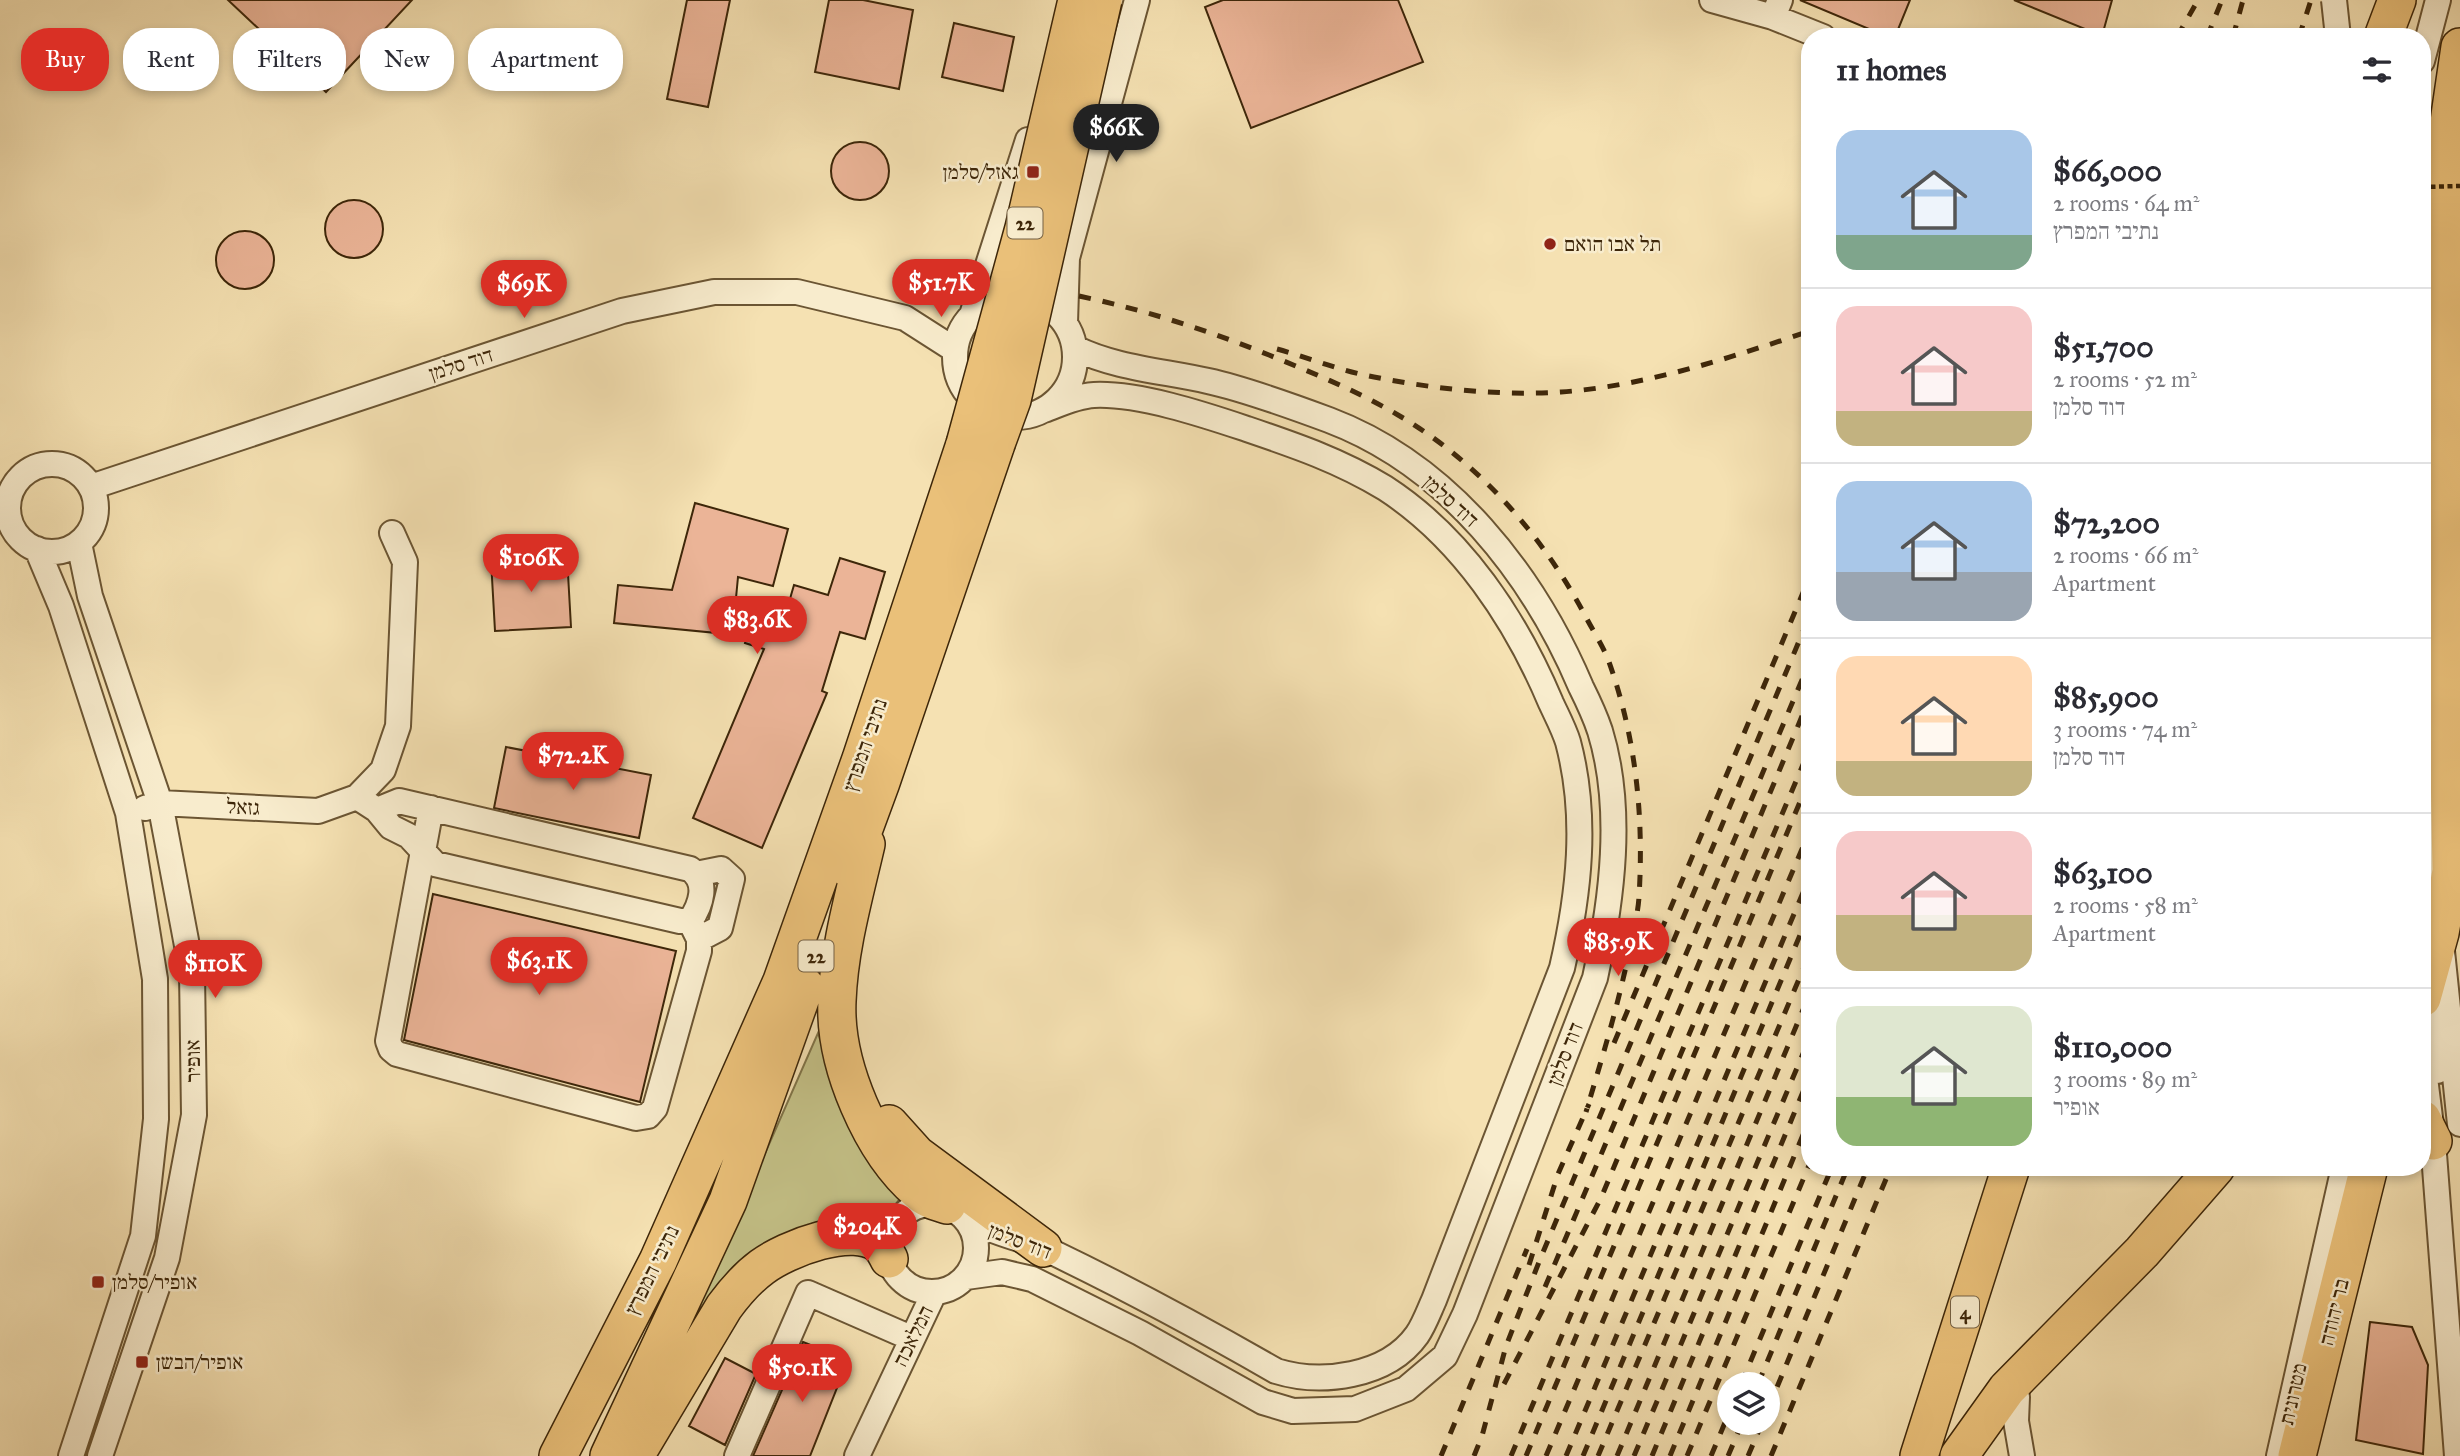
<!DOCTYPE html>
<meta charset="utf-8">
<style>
body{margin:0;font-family:"IM FELL Great Primer","Frank Ruhl Libre",serif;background:#f7f7f7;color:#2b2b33;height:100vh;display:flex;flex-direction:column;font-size:26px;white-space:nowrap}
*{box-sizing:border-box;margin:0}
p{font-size:23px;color:#7c7c81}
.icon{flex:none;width:38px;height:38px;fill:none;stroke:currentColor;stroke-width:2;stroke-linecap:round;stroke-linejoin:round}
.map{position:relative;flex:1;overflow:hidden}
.details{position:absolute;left:1801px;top:28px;width:630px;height:1148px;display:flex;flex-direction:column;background:#fff;border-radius:28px;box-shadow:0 4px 10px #0003}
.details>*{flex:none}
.banner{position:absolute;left:21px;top:28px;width:665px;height:63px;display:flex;gap:14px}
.tools{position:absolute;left:1717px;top:1372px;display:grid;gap:14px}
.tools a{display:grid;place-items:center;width:63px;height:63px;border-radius:50%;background:#fff;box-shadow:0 4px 10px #0003;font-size:35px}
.price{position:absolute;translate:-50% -60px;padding:0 16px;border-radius:24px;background:#d93025;color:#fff;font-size:23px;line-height:46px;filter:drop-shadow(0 2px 4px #0008)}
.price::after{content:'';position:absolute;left:50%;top:42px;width:21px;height:16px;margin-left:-10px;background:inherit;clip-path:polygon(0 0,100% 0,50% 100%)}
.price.on{background:#222;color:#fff}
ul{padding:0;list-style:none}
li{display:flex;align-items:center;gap:21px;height:175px;padding:0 35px}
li+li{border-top:2px solid #e1e1e2}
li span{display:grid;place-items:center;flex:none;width:196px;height:140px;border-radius:21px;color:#555}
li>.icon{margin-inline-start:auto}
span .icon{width:84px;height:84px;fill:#fffc;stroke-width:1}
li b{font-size:30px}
h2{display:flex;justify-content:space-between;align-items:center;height:84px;padding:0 35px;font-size:30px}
.tag{padding:0 24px;border-radius:28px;background:#fff;box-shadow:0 4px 10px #0003;font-size:24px;line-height:63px}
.tag.on{background:#d93025;color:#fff}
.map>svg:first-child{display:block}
.green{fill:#c4c187;stroke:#807448;stroke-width:2}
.building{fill:#ebb497;stroke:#3d2609;stroke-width:2}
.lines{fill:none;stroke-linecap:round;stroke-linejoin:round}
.minor-casing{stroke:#6b5533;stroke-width:28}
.highway-casing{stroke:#3d2609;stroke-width:40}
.minor{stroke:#f8eccd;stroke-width:24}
.highway{stroke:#eac079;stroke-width:37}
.rail{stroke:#3d2609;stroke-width:5;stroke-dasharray:12 12;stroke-linecap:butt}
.minor-bridge-casing{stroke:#6b5533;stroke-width:28;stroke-linecap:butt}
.highway-bridge-casing{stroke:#3d2609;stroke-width:40;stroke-linecap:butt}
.path-bridge{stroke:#3d2609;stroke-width:4.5;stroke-dasharray:5 3.5;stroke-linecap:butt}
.minor-bridge{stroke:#f8eccd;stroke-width:24}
.highway-bridge{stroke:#eac079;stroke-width:37}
.poi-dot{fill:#8f2418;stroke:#f8eccd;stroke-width:2.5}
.labels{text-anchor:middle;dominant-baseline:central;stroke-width:5;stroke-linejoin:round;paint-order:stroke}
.shield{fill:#f8eccd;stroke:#756144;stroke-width:2}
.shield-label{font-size:19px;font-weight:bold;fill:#3d2609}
.poi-label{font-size:21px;fill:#3d2609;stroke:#f8eccd;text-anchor:start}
.street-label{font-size:21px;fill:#3d2609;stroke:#f8eccd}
</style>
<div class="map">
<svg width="2460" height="1456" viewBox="0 0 2460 1456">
<rect width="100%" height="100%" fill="#f5e1b2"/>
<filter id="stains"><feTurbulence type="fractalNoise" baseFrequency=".00286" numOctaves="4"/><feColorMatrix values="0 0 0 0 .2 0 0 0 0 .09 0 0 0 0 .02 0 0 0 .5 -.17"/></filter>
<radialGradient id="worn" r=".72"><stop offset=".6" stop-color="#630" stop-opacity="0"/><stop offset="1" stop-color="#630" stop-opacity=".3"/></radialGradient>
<!-- green -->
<path class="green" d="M 818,1033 L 835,1084 L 903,1194 L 878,1229 L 853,1223 L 678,1351 Z"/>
<!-- building -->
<path class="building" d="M 228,0 L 412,0 L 326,92 Z
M 687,0 L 730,0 L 708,107 L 667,99 Z
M 829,0 L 863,0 L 913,10 L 899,89 L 815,72 Z
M 1223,0 L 1398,0 L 1423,62 L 1251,128 L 1205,7 Z
M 1800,0 L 1910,0 L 1895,37 L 1888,37 Z
M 2014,0 L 2112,0 L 2102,36 Z
M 954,23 L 1014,37 L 1003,91 L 942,77 Z
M831 171a29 29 0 1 1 58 0a29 29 0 1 1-58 0Z
M325 229a29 29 0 1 1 58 0a29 29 0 1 1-58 0Z
M216 260a29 29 0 1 1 58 0a29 29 0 1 1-58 0Z
M 695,503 L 788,529 L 773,586 L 738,577 L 734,619 L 780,633 L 794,585 L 828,595 L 840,558 L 885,572 L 865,639 L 840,632 L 822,691 L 827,693 L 762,848 L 693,818 L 764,649 L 745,643 L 747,636 L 614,623 L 618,585 L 672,590 Z
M 567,556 L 571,627 L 495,631 L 491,560 Z
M 506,747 L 651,775 L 639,838 L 494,808 Z
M 433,894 L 676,951 L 640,1102 L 404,1040 Z
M 2370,1322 L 2412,1327 L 2428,1365 L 2423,1454 L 2356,1440 Z
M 803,1342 L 848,1360 L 810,1456 L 753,1456 Z
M 725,1358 L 756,1374 L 725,1445 L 689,1426 Z"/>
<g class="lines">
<!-- minor casing -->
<g class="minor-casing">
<path id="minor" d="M 1712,0 L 1773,17 L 1780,0
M 1773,17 L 1823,37
M 2422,61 L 2438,0
M955 357a60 60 0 1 1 120 0a60 60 0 1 1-120 0Z
M 972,315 L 1028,140
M 1065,323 L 1067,258 L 1137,0
M8 508a44 44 0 1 1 88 0a44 44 0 1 1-88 0Z
M 91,487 L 622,311 L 714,292 L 797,292 L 905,318 L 955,350
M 2422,530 L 2425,544 L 2430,737
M 79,543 L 90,596 L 160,803 L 192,972 L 194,1115 L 167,1258 L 100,1456
M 37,549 L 61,606 L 128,813 L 155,979 L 156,1119 L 143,1236 L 71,1456
M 2432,787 L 2434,870
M 357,797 L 377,810 L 391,827 L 409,836 L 435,864 L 680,921 L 690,921 C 701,905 709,882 690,869 L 399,801 L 377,810
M 145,808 L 160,803 L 318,811 L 357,797 L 383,770 L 398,726 L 405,562 L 392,533
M 431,808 L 388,1041 L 391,1049 L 397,1054 L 636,1118 L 648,1116 L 655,1108 L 699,951 L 699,939 L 690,921
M 696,874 L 721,869 L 732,879 L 720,928 L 699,939
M 2422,932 L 2430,852
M 2442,951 L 2460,1124
M 2423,982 L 2437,1071
M 2422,1054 L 2433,1141 L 2457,1456
M888 1248a44 44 0 1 1 88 0a44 44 0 1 1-88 0Z
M 962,1214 C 993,1235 1019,1236 1050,1251 C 1127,1288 1201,1328 1276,1371 C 1321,1385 1387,1377 1417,1335 C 1424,1325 1429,1311 1434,1300 L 1562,968 C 1579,894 1588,817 1568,742 C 1564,729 1557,716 1551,703 C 1516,620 1462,538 1385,488 C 1339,460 1294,445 1244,428 C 1202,414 1138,393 1094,395 C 1076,396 1060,404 1044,410
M 966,1277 L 1002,1272 L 1032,1279 L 1140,1333 L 1263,1402 L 1293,1411 L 1355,1409 L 1406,1389 L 1445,1356 L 1465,1314 L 1595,978 C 1612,900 1624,809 1600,731 C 1595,716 1588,701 1581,687 C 1533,574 1448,465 1329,420 C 1294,407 1245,389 1208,381 C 1164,371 1115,368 1075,348
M 2017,1397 L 2016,1421 L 2022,1456
M 737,1456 L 808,1293 L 911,1338
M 857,1456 L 934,1293
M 2279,1456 L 2344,1167"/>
</g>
<!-- highway casing -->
<g class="highway-casing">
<path id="highway" d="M 2383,37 L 2397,0
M 866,844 C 854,896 839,948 837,1001 C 834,1064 871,1151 919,1192 C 926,1199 938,1202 947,1205
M 849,869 L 881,782 L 996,444
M 2422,998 L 2440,933 L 2451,871 L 2445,556 L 2444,197 L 2446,143 L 2460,47
M 2422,1119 L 2433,1141
M 889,1124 L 916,1154 L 1043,1248
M 558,1456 L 658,1261 L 782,981 L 861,759 L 965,444
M 609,1456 L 728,1201 L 805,986
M 635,1456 L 724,1307 C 735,1292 747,1278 762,1267 C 786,1249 854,1222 880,1245 C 884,1249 887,1255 889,1259
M 1919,1456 L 2011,1167
M 1959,1456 L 2007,1389 L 2142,1252 L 2216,1167
M 2297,1456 L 2369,1167"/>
</g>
<!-- minor -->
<use href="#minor" class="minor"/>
<!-- highway -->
<use href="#highway" class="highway"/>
<!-- rail -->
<path class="rail" d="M 2177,37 L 2198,0
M 2207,37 L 2222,0
M 2233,37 L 2243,0
M 2299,37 L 2311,0
M 2333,37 L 2345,0
M 1079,296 C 1145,310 1207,330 1269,355 C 1313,373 1357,391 1398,415 C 1479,462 1545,538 1588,621 C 1595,634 1604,648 1609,662 C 1636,738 1644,817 1639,897 C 1638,914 1633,931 1630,947 C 1619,1003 1602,1058 1586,1112
M 1277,349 C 1309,358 1341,371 1374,377 C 1435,389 1499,396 1561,392 C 1646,386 1729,358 1810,331
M 1614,1043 L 1810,576
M 1529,1265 L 1558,1174 L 1589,1104
M 1545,1287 L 1810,661
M 1504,1384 L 1601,1198 L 1810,697
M 1741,1384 L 1832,1167
M 1758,1384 L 1848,1167
M 1768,1409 L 1868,1167
M 1441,1456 L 1527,1249
M 1474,1456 L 1482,1436 L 1506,1346 L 1541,1257 L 1810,615
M 1511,1456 L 1810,748
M 1526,1456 L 1810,778
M 1546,1456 L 1810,830
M 1566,1456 L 1810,876
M 1583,1456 L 1810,911
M 1598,1456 L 1810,953
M 1617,1456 L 1810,993
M 1634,1456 L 1810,1037
M 1652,1456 L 1810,1075
M 1670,1456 L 1810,1118
M 1687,1456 L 1810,1163
M 1711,1456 L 1729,1413
M 1728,1456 L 1742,1423
M 1748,1456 L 1762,1423
M 1771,1456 L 1891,1167"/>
<!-- minor-bridge casing -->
<g class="minor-bridge-casing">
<path id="minor-bridge" d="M 2334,0 L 2338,37"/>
</g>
<!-- highway-bridge casing -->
<g class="highway-bridge-casing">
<path id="highway-bridge" d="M 965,444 L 1024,228 L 1077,0
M 996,444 L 1012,400 L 1103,0"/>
</g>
<!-- path-bridge -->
<path class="path-bridge" d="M 2422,187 L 2460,186"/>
<!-- minor-bridge -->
<use href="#minor-bridge" class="minor-bridge"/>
<!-- highway-bridge -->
<use href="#highway-bridge" class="highway-bridge"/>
</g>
<!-- markers -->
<g class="poi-dot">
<rect x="1026" y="165" width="14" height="14" rx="3.5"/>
<circle cx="1550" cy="244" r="7"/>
<rect x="91" y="1275" width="14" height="14" rx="3.5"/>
<rect x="135" y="1355" width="14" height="14" rx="3.5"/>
</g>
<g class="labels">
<!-- shield labels -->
<g class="shield">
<rect x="1007.5" y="207.5" width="35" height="31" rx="5"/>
<rect x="798.5" y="940.5" width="35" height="31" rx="5"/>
<rect x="1951" y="1296.5" width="28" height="31" rx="5"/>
</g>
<g class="shield-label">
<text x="1025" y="223">22</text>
<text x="816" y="956">22</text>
<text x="1965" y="1312">4</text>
</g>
<!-- poi labels -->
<g class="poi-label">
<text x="1019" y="172" text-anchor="end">גאזל/סלמן</text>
<text x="1564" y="244">תל אבו הואם</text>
<text x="112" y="1282">אופיר/סלמן</text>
<text x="156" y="1362">אופיר/הבשן</text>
</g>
<!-- street labels -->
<g class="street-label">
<text transform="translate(461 364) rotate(-18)">דוד סלמן</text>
<text transform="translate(1451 501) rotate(42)">דוד סלמן</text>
<text transform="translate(865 745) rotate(-71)">נתיבי המפרץ</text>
<text transform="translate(243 807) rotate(3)">גזאל</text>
<text transform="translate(1565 1054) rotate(-69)">דוד סלמן</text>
<text transform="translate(193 1061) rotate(-91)">אופיר</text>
<text transform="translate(1020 1241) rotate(21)">דוד סלמן</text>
<text transform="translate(652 1270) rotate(-64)">נתיבי המפרץ</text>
<text transform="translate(2334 1312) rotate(-76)">בר יהודה</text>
<text transform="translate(913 1336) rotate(-64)">המלאכה</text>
<text transform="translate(2293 1394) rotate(-77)">מטרונית</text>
</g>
</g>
<rect width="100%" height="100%" filter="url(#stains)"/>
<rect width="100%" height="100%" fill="url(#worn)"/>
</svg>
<div class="tools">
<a><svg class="icon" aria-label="layers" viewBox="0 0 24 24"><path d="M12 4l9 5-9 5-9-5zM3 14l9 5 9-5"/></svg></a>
</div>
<b class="price on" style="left:1116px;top:164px">$66K</b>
<b class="price" style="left:941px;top:319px">$51.7K</b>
<b class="price" style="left:524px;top:320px">$69K</b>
<b class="price" style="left:531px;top:594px">$106K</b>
<b class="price" style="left:757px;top:656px">$83.6K</b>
<b class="price" style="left:573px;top:792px">$72.2K</b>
<b class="price" style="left:1618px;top:978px">$85.9K</b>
<b class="price" style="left:539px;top:997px">$63.1K</b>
<b class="price" style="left:215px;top:1000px">$110K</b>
<b class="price" style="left:867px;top:1263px">$204K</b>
<b class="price" style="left:802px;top:1404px">$50.1K</b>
<div class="banner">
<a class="tag on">Buy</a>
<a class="tag">Rent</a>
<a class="tag">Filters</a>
<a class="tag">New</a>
<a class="tag">Apartment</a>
</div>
<section class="details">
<h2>11 homes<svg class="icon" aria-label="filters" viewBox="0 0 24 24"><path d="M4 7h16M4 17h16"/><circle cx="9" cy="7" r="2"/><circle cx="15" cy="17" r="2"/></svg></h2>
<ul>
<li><span style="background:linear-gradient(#a9c7e8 75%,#7fa58c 0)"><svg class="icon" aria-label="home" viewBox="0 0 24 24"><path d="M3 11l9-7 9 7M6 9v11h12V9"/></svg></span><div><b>$66,000</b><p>2 rooms · 64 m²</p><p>נתיבי המפרץ</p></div></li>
<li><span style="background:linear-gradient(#f6c9c9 75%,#c2b280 0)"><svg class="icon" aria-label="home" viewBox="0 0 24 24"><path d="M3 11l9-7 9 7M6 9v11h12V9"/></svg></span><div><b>$51,700</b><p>2 rooms · 52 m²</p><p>דוד סלמן</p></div></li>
<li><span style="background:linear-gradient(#a9c7e8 65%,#9aa5b1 0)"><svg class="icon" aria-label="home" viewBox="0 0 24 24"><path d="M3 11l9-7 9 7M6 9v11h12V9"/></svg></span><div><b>$72,200</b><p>2 rooms · 66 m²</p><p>Apartment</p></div></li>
<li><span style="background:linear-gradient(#ffd9b3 75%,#c2b280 0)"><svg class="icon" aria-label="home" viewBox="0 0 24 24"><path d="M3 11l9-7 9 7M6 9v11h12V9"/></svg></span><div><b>$85,900</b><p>3 rooms · 74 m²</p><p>דוד סלמן</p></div></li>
<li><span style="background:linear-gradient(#f6c9c9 60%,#c2b280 0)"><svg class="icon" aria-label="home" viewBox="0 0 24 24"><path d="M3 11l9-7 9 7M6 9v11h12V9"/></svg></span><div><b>$63,100</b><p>2 rooms · 58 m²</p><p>Apartment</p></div></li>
<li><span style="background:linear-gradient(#dfe7d0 65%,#8fb573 0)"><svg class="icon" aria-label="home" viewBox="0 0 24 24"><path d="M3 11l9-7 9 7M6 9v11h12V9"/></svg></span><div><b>$110,000</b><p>3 rooms · 89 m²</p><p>אופיר</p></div></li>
</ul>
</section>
</div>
